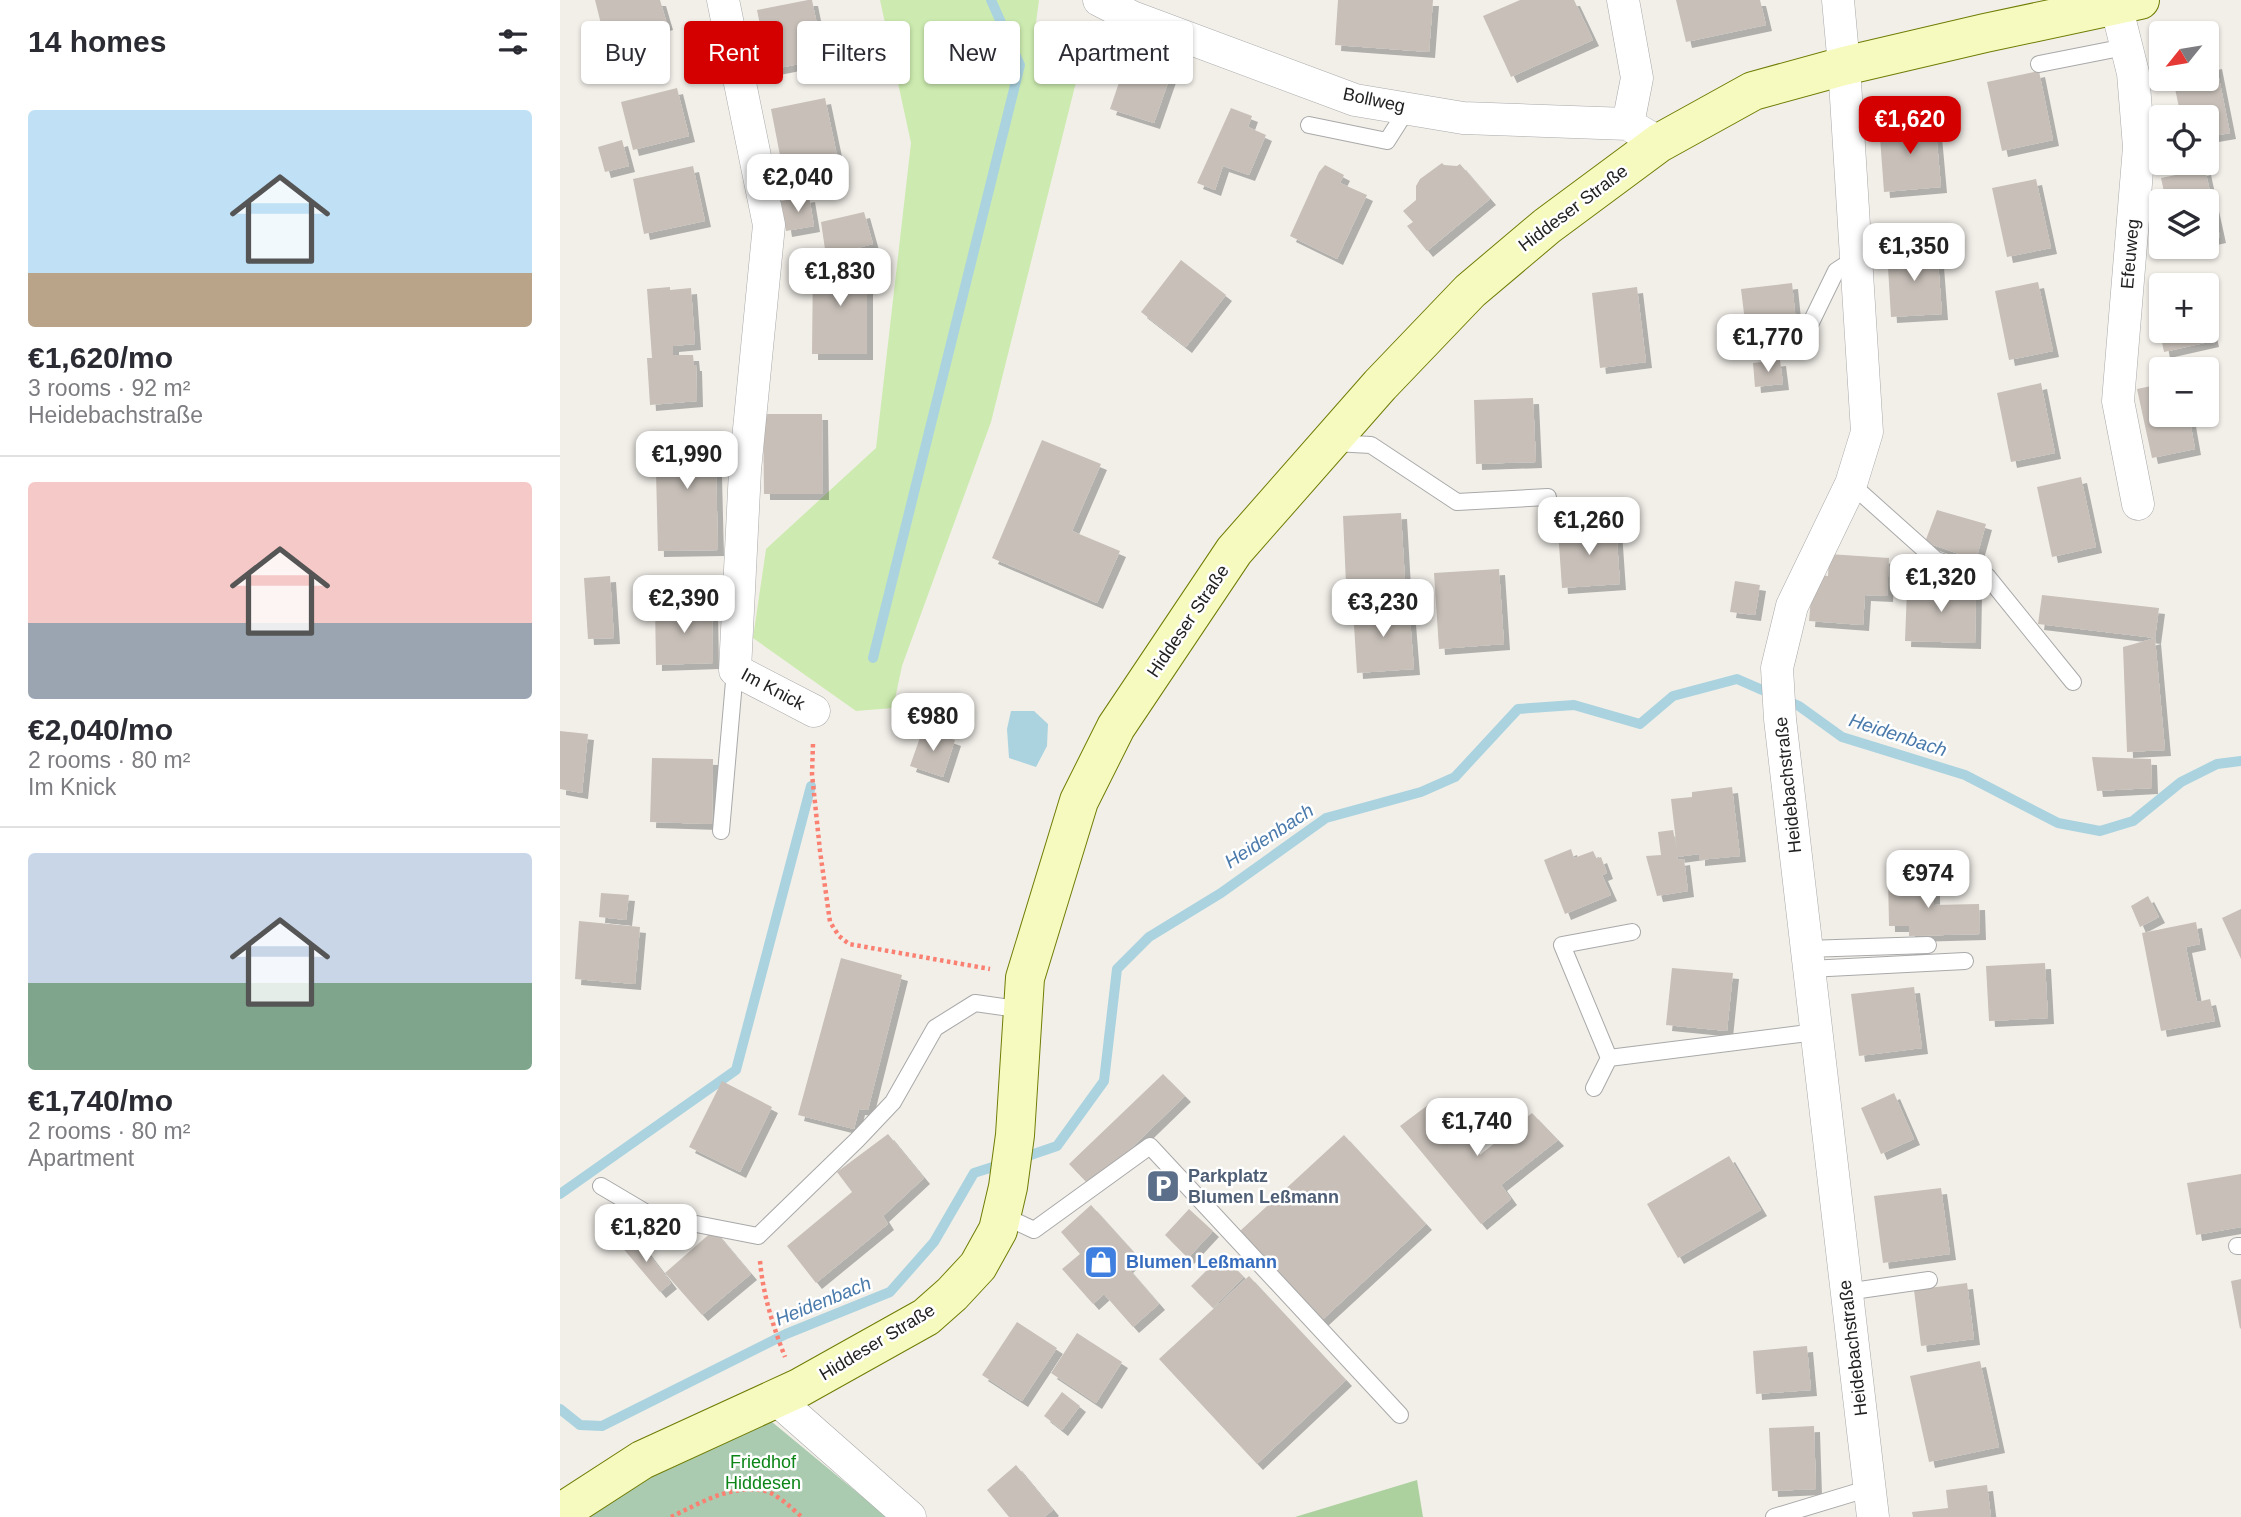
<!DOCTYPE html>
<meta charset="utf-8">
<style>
body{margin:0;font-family:Helvetica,sans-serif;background:#f7f7f7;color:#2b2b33;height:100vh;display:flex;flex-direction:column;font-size:26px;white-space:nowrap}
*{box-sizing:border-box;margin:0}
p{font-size:23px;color:#7c7c81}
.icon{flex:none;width:38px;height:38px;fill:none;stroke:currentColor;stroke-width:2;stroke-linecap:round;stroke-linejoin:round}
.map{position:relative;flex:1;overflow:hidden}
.details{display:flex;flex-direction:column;background:#fff;width:560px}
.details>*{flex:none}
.guide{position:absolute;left:21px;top:21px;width:665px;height:63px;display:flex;gap:14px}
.needle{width:46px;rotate:240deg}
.tools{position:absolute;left:1589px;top:21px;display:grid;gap:14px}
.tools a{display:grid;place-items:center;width:70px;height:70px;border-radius:7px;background:#fff;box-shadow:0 2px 5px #0004;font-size:35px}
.price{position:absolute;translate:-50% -60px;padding:0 16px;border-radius:14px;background:#fff;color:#222;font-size:23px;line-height:46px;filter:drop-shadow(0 2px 4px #0008)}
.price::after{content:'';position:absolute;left:50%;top:42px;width:21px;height:16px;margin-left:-10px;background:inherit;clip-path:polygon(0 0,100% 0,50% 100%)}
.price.selected{background:#d40000;color:#fff}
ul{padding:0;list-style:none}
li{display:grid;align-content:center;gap:14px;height:371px;padding:0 28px}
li+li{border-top:2px solid #e1e1e2}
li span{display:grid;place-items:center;height:217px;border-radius:7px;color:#555}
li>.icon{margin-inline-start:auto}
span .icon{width:126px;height:126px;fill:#fffc;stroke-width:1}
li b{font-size:30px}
h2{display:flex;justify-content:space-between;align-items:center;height:84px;padding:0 28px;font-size:30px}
.chip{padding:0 24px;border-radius:7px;background:#fff;box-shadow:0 2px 5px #0004;font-size:24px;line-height:63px}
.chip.selected{background:#d40000;color:#fff}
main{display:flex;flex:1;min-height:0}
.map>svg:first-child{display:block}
.grass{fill:#cdebb0}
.forest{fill:#add19e}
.cemetery{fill:#aacbaf}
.water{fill:#aad3df}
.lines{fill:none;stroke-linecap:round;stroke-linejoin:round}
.stream{stroke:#aad3df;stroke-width:10}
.building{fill:#c7bfb8;filter:url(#shadow)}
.lane-casing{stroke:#a9a9a9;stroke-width:18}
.street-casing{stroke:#a9a9a9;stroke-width:33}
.secondary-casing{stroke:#707d05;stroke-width:40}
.path{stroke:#fa8072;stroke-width:4.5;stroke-dasharray:3.5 3.5;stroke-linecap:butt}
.lane{stroke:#fff;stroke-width:16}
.street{stroke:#fff;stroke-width:32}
.secondary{stroke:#f7fabf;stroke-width:38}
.labels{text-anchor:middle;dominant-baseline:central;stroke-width:5;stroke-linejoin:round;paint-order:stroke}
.street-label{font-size:18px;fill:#222;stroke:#fff}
.service-label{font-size:18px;font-weight:bold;fill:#4e5e75;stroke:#fff;text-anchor:start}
.shop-label{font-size:18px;font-weight:bold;fill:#366cbe;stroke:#fff;text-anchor:start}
.park-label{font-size:18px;fill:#0c8416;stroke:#fff}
.water-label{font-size:19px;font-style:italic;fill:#4a7aab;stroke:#fff}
</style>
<main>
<section class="details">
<h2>14 homes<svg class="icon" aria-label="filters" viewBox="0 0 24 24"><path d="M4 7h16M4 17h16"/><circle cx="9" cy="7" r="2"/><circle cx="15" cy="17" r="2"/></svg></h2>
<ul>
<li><span style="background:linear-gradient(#bfe0f5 75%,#b9a48a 0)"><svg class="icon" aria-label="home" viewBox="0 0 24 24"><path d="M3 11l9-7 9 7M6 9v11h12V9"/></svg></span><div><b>€1,620/mo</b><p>3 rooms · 92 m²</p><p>Heidebachstraße</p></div></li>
<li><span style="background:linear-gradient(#f6c9c9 65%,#9aa5b1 0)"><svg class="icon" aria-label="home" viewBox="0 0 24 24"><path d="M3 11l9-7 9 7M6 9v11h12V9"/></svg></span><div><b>€2,040/mo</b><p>2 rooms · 80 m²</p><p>Im Knick</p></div></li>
<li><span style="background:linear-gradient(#c9d6e8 60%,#7fa58c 0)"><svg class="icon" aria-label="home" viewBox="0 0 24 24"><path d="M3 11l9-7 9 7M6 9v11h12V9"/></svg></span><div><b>€1,740/mo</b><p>2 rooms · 80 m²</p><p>Apartment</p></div></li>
</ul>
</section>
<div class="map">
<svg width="1681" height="1517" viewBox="0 0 1681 1517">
<defs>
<filter id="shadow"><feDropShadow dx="6" dy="6" stdDeviation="0" flood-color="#0004"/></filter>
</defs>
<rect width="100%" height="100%" fill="#f2efe9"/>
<!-- grass -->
<path class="grass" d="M 320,0 L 479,0 L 474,38 L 522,58 L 431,422 L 342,666 L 333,708 L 296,711 L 193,638 L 206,549 L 316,448 L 351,143 Z"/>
<!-- forest -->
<path class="forest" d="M 857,1480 L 863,1517 L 735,1517 Z"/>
<!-- cemetery -->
<path class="cemetery" d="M 212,1422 L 327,1517 L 16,1517 L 129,1453 Z"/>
<!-- water -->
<path class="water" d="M 451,711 L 474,711 L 488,724 L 487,746 L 476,767 L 449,758 L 447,729 Z"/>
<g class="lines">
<!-- stream -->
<path class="stream" d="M 313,658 L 460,65 L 431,0
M 459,1159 L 497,1146 L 544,1081 L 557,969 L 589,937 L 661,893 L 766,818 L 861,792 L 895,777 L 958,709 L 1014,705 L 1080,724 L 1113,696 L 1177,679 L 1239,706 L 1282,737 L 1405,775 L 1498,823 L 1540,831 L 1573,821 L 1621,782 L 1657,764 L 1681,761
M 0,1194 L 176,1070 L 251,786
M 0,1409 L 20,1425 L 42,1426 L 226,1334 L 330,1292 L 374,1242 L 414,1173 L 442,1164"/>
</g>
<!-- building -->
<path class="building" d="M 35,0 L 100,0 L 107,24 L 45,40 Z
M 248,0 L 252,0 L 264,59 L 209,70 L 197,10 Z
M 778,0 L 873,0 L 869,52 L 775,45 Z
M 960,0 L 1014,0 L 1033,40 L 951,77 L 923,16 Z
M 1116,0 L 1200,0 L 1206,25 L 1126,42 Z
M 567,59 L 611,74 L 594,123 L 550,109 Z
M 1656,63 L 1670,133 L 1647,137 L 1647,117 L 1621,117 L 1613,79 L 1647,79 L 1647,65 Z
M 1479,71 L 1493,140 L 1442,151 L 1427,82 Z
M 117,88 L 129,136 L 73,150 L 61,102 Z
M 265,98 L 279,165 L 224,176 L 211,109 Z
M 671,108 L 692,116 L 688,127 L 706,135 L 689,175 L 663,166 L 655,190 L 637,183 Z
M 1375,120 L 1381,187 L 1324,192 L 1319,124 Z
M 62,140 L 69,166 L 45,172 L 38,147 Z
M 882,163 L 884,165 L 897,166 L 900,164 L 930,199 L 867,251 L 847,226 L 853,222 L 843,211 L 856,200 L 856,186 L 860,179 Z
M 765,165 L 784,175 L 780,183 L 807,195 L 777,259 L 730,236 L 759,172 Z
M 133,166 L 145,221 L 84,234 L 73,179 Z
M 1645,169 L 1660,237 L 1647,240 L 1647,201 L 1606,201 L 1601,178 Z
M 1476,179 L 1491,248 L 1447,257 L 1432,188 Z
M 249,196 L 254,226 L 226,231 L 221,201 Z
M 304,212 L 313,244 L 266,256 L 261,222 Z
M 1377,248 L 1382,314 L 1331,317 L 1327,251 Z
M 621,260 L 666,295 L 626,347 L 581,312 Z
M 253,261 L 307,262 L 307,354 L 252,354 Z
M 1633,274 L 1636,285 L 1601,285 L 1601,331 L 1647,331 L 1648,318 L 1653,341 L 1604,352 L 1590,283 Z
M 1478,282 L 1493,351 L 1449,360 L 1435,291 Z
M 1232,283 L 1237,332 L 1187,338 L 1181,289 Z
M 110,287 L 110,290 L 131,288 L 135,344 L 113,346 L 113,355 L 133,355 L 134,365 L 136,365 L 137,401 L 90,405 L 87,358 L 92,358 L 87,289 Z
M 1077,287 L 1086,362 L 1040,368 L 1032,293 Z
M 1220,360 L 1223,384 L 1195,387 L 1193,363 Z
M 1481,383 L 1495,453 L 1451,462 L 1437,393 Z
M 1601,384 L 1601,415 L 1629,415 L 1635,449 L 1592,458 L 1577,389 Z
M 973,398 L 976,462 L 916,464 L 914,400 Z
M 203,414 L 262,414 L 263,494 L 204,494 Z
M 155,431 L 158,550 L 98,551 L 95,433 Z
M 482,440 L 541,464 L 512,531 L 560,551 L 537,603 L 432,558 Z
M 1521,477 L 1536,547 L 1492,557 L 1477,487 Z
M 1377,510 L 1426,524 L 1416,560 L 1365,542 Z
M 841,513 L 845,581 L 786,584 L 783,516 Z
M 1056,526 L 1060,584 L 1002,588 L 998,530 Z
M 1269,554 L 1329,558 L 1327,596 L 1305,595 L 1303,625 L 1249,621 L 1253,574 L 1268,576 Z
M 939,569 L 944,644 L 879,649 L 874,573 Z
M 50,576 L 54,638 L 28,639 L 24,578 Z
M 1368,580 L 1397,581 L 1397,591 L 1416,591 L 1415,643 L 1345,641 L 1347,589 L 1368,590 Z
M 1175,581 L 1200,585 L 1195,615 L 1170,612 Z
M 1482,595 L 1599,608 L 1595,638 L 1478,624 Z
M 95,605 L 152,605 L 153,663 L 96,665 Z
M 849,606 L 854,669 L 797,673 L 793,609 Z
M 1595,638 L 1605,750 L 1567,752 L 1563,647 Z
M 363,729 L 395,740 L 383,777 L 350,766 Z
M 0,731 L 28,734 L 22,793 L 0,789 Z
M 1532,757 L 1591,759 L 1592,788 L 1537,791 Z
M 92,758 L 153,759 L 152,824 L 90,822 Z
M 1172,787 L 1180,856 L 1139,860 L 1139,854 L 1117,857 L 1118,860 L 1124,859 L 1128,891 L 1097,896 L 1086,856 L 1101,855 L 1098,832 L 1113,830 L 1117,850 L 1111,799 L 1132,797 L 1132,792 Z
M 1011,849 L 1014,858 L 1033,851 L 1037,859 L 1041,857 L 1047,873 L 1042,875 L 1051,895 L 1005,914 L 984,860 Z
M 1374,878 L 1374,905 L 1419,904 L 1420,934 L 1349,936 L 1349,926 L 1329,926 L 1328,879 Z
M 41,893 L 69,895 L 66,920 L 39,917 Z
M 1588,896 L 1599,917 L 1580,927 L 1571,906 Z
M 1681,909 L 1681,959 L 1662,918 Z
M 19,921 L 80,927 L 75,984 L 15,979 Z
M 1636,922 L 1640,944 L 1626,947 L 1637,1002 L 1650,999 L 1655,1021 L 1601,1031 L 1582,933 Z
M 281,958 L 342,975 L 308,1110 L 299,1109 L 294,1129 L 238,1115 Z
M 1485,963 L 1488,1018 L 1429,1021 L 1426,966 Z
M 1112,968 L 1173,973 L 1167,1031 L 1106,1025 Z
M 1354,987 L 1362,1048 L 1299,1056 L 1291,994 Z
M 603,1074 L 625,1096 L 531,1187 L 509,1164 Z
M 162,1081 L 212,1107 L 180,1172 L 129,1147 Z
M 1334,1093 L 1354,1139 L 1321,1154 L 1301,1108 Z
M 872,1102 L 920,1155 L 972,1113 L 998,1140 L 941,1185 L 951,1199 L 921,1224 L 840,1126 Z
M 328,1134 L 364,1178 L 323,1216 L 328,1224 L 256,1283 L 227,1246 L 292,1192 L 277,1172 Z
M 784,1135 L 866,1224 L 762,1320 L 680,1231 Z
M 1169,1156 L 1201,1210 L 1118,1258 L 1087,1204 Z
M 1681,1174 L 1681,1227 L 1636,1235 L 1627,1183 Z
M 1381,1188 L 1390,1254 L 1323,1263 L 1314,1196 Z
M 531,1205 L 578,1257 L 567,1267 L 599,1304 L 573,1327 L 544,1294 L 533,1304 L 502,1269 L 520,1254 L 501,1232 Z
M 629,1209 L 653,1231 L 628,1258 L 605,1235 Z
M 154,1230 L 191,1274 L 142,1315 L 105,1273 Z
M 75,1236 L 111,1283 L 100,1292 L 61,1246 Z
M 662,1255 L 684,1277 L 653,1308 L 631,1286 Z
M 689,1276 L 786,1380 L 697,1464 L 599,1359 Z
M 1681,1279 L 1681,1328 L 1680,1329 L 1671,1281 Z
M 1407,1283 L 1414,1339 L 1361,1346 L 1354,1290 Z
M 457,1322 L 497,1348 L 462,1401 L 422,1375 Z
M 517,1333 L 562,1362 L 536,1403 L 491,1373 Z
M 1247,1346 L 1251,1390 L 1196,1394 L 1193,1351 Z
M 1420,1361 L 1439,1447 L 1369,1462 L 1350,1376 Z
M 502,1392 L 520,1406 L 502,1430 L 484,1416 Z
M 1254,1426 L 1256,1489 L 1212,1491 L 1209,1428 Z
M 456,1465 L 493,1510 L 484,1517 L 449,1517 L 427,1490 Z
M 1427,1485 L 1431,1517 L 1353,1517 L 1352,1512 L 1388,1508 L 1386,1490 Z"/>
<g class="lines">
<!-- lane casing -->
<g class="lane-casing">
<path id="lane" d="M 1479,64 L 1565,47
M 749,125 L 827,141 L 848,108
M 1228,347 L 1240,345 L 1276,271 L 1296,258
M 774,443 L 811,445 L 897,502 L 988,497
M 1291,484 L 1376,560 L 1427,576 L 1513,682
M 161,831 L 175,670
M 1246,949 L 1368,945
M 1249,969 L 1405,961
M 1049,1058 L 1002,945 L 1072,932
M 1034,1088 L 1049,1058 L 1256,1032
M 41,1186 L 90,1215 L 198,1236 L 297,1140 L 333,1102 L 375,1028 L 415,1003 L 464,1010
M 442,1215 L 474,1230 L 590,1146 L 840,1415
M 1677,1246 L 1681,1246
M 1286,1292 L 1369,1280
M 1214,1517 L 1310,1488"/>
</g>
<!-- street casing -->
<g class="street-casing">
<path id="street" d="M 163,0 L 209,225 L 185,470 L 175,670 L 254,711
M 539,0 L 572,17 L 795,100 L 903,118 L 1068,124 L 1099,143
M 1063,0 L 1077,78 L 1068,124
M 1278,0 L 1284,66 L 1307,432 L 1291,484 L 1232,606 L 1217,668 L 1220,719 L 1313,1517
M 1556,5 L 1573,73 L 1579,147 L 1558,401 L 1578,504
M 215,1398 L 350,1517"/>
</g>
<!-- secondary casing -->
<g class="secondary-casing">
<path id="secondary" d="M 0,1513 L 82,1460 L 239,1388 L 366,1317 L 392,1294 L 418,1266 L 438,1230 L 448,1187 L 455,1135 L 465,978 L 519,801 L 556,727 L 674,551 L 820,385 L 910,291 L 987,226 L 1099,143 L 1193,91 L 1284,66 L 1425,33 L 1580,0"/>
</g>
<!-- path -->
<path class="path" d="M 253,744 L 252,774 L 260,851 L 270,922 L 279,936 L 289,944 L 430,969
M 200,1261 C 203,1295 213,1326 225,1357
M 111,1517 C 140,1503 168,1486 201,1490 C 216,1492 231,1508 242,1517"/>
<!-- lane -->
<use href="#lane" class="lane"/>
<!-- street -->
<use href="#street" class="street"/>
<!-- secondary -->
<use href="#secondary" class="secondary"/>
</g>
<!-- icons -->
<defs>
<g id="parking-square" transform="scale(1.75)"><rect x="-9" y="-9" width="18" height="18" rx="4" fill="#5c6f8a" stroke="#fff"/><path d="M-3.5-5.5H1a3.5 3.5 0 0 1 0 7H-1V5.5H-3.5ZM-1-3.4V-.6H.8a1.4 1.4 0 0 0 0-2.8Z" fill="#fff"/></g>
<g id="shop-square" transform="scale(1.75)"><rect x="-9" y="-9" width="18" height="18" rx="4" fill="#3f7fe0" stroke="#fff"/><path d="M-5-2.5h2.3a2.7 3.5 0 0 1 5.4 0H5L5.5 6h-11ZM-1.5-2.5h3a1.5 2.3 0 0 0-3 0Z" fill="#fff"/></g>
</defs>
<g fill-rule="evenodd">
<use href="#parking-square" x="603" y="1186"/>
<use href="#shop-square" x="541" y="1262"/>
</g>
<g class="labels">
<!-- street labels -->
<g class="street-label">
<text transform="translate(814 100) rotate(12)">Bollweg</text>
<text transform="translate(1013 208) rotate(-37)">Hiddeser Straße</text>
<text transform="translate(1570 254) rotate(-85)">Efeuweg</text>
<text transform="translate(628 621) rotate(-56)">Hiddeser Straße</text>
<text transform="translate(213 689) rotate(28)">Im Knick</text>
<text transform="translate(1228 785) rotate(-96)">Heidebachstraße</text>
<text transform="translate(317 1342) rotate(-31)">Hiddeser Straße</text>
<text transform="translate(1293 1348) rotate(-97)">Heidebachstraße</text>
</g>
<!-- service labels -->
<g class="service-label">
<text x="628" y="1176">Parkplatz<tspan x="628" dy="21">Blumen Leßmann</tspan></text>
</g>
<!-- shop labels -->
<g class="shop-label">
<text x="566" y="1262">Blumen Leßmann</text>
</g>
<!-- park labels -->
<g class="park-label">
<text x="203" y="1462">Friedhof<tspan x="203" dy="21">Hiddesen</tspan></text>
</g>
<!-- water labels -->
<g class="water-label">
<text transform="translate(1338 735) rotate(18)">Heidenbach</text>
<text transform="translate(709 836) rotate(-33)">Heidenbach</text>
<text transform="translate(263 1301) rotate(-22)">Heidenbach</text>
</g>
</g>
</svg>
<div class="tools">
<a><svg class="needle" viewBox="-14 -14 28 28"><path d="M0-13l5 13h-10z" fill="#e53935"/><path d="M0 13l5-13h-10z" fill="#7c7c81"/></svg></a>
<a><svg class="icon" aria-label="locate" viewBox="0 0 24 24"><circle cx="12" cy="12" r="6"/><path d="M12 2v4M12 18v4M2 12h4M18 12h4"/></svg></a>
<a><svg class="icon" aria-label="layers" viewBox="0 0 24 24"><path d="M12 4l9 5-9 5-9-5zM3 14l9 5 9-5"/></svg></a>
<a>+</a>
<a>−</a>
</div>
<b class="price selected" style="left:1350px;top:156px">€1,620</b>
<b class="price" style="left:238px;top:214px">€2,040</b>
<b class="price" style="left:1354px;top:283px">€1,350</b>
<b class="price" style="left:280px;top:308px">€1,830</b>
<b class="price" style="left:1208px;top:374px">€1,770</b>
<b class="price" style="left:127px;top:491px">€1,990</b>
<b class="price" style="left:1029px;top:557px">€1,260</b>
<b class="price" style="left:1381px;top:614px">€1,320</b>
<b class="price" style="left:124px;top:635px">€2,390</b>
<b class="price" style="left:823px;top:639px">€3,230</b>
<b class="price" style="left:373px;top:753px">€980</b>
<b class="price" style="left:1368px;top:910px">€974</b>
<b class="price" style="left:917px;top:1158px">€1,740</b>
<b class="price" style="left:86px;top:1264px">€1,820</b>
<div class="guide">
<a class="chip">Buy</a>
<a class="chip selected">Rent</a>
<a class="chip">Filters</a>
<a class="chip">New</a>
<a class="chip">Apartment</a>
</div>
</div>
</main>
